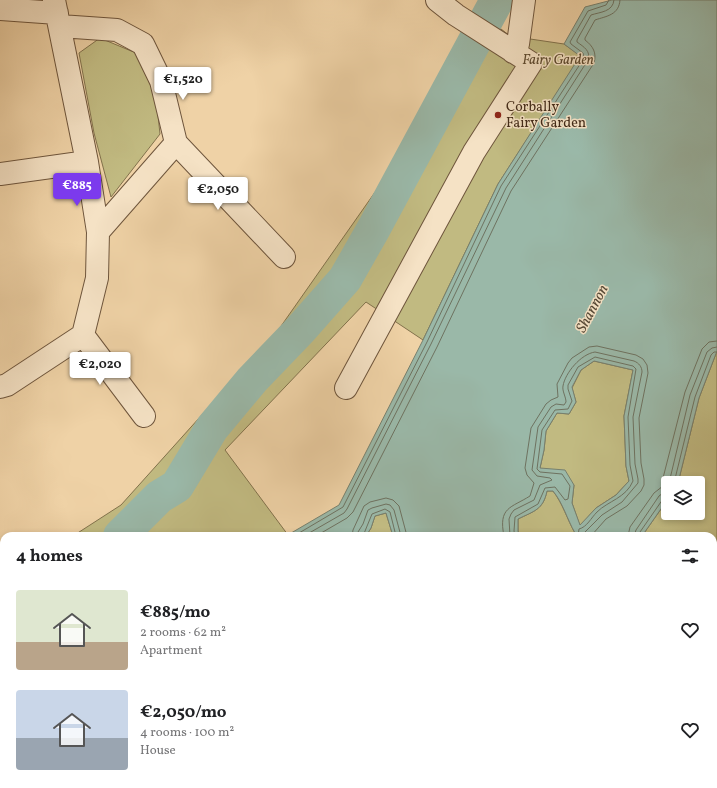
<!DOCTYPE html>
<meta charset="utf-8">
<style>
body{margin:0;font-family:Vollkorn,serif;background:#f2f2f2;color:#202124;height:100vh;display:flex;flex-direction:column;font-size:15px;white-space:nowrap}
*{box-sizing:border-box;margin:0}
p{font-size:13px;color:#757577}
.icon{flex:none;width:22px;height:22px;fill:none;stroke:currentColor;stroke-width:2;stroke-linecap:round;stroke-linejoin:round}
.map{position:relative;flex:1;overflow:hidden}
.panel{position:absolute;left:0px;top:532px;width:717px;height:256px;display:flex;flex-direction:column;background:#fff;border-radius:12px 12px 0 0;box-shadow:0 2px 6px #0003}
.panel>*{flex:none}
.buttons{position:absolute;left:661px;top:476px;display:grid;gap:8px}
.buttons a{display:grid;place-items:center;width:44px;height:44px;border-radius:4px;background:#fff;box-shadow:0 2px 6px #0003;font-size:20px}
.price{position:absolute;translate:-50% -34px;padding:0 9px;border-radius:4px;background:#fff;color:#222;font-size:13px;line-height:26px;filter:drop-shadow(0 1px 2px #0008)}
.price::after{content:'';position:absolute;left:50%;top:24px;width:12px;height:9px;margin-left:-6px;background:inherit;clip-path:polygon(0 0,100% 0,50% 100%)}
.price.current{background:#7c3aed;color:#fff}
ul{padding:0;list-style:none}
li{display:flex;align-items:center;gap:12px;height:100px;padding:0 16px}
li span{display:grid;place-items:center;flex:none;width:112px;height:80px;border-radius:4px;color:#555}
li>.icon{margin-inline-start:auto}
span .icon{width:48px;height:48px;fill:#fffc;stroke-width:1}
li b{font-size:17px}
h2{display:flex;justify-content:space-between;align-items:center;height:48px;padding:0 16px;font-size:17px}
.map>svg:first-child{display:block}
.green{fill:#c1ba81;stroke:#82724c;fill-rule:evenodd}
.water{fill:#9ab8a8;stroke:#77806e;fill-rule:evenodd}
.lines{fill:none;stroke-linecap:round;stroke-linejoin:round}
.shore{stroke:#6e7260;stroke-width:1}
.river{stroke:#9ab8a8;stroke-width:34}
.minor-casing{stroke:#6e553c;stroke-width:24}
.minor{stroke:#f5e2c5;stroke-width:22}
.poi-dot{fill:#8f2418;stroke:#f5e2c5;stroke-width:1.5}
.labels{text-anchor:middle;dominant-baseline:central;stroke-width:3;stroke-linejoin:round;paint-order:stroke}
.park-label{font-size:14px;font-style:italic;fill:#5c482d;stroke:#f5e2c5}
.poi-label{font-size:14px;fill:#432b18;stroke:#f5e2c5;text-anchor:start}
.water-label{font-size:15px;font-style:italic;fill:#544735;stroke:#f5e2c5}
</style>
<div class="map">
<svg width="717" height="788" viewBox="0 0 717 788">
<rect width="100%" height="100%" fill="#efd2a6"/>
<filter id="stains"><feTurbulence type="fractalNoise" baseFrequency=".005" numOctaves="4"/><feColorMatrix values="0 0 0 0 .2 0 0 0 0 .09 0 0 0 0 .02 0 0 0 .5 -.17"/></filter>
<radialGradient id="worn" r=".72"><stop offset=".6" stop-color="#630" stop-opacity="0"/><stop offset="1" stop-color="#630" stop-opacity=".3"/></radialGradient>
<!-- green -->
<path class="green" d="M 478,11 L 510,36 L 564,44 L 581,56 L 498,184 L 423,340 L 366,302 L 225,450 L 288,535 L 286,536 L 73,536 L 121,505 L 279,329 L 413,138 ZM 510,36 L 543,61 L 473,167 L 521,65 Z
M 100,38 L 136,53 L 156,97 L 160,134 L 111,197 L 94,133 L 79,53 Z
M 717,351 L 717,788 L 455,788 L 463,784 L 713,784 L 713,536 L 642,536 L 668,499 L 668,513 L 698,513 L 698,483 L 678,483 L 699,398 Z
M 594,361 L 633,370 L 624,416 L 626,466 L 629,481 L 616,495 L 596,508 L 580,526 L 572,503 L 574,485 L 540,468 L 544,450 L 546,431 L 557,413 L 569,414 L 576,402 L 572,388 L 581,370 Z
M 547,491 L 553,491 C 563,504 567,519 575,533 L 573,536 L 519,536 L 518,531 L 518,519 C 534,511 543,510 547,491 Z
M 386,513 L 393,536 L 366,536 L 371,528 L 375,516 Z
M 4,581 L 4,695 L 0,697 L 0,583 Z"/>
<!-- water -->
<path class="water" d="M 612,0 L 717,0 L 717,351 L 699,398 L 678,483 L 668,483 L 668,499 L 642,536 L 573,536 L 575,533 C 567,519 563,503 553,491 L 547,491 C 543,510 534,511 518,519 L 518,531 L 519,536 L 393,536 L 386,513 L 375,516 L 371,528 L 366,536 L 286,536 L 339,505 L 423,340 L 498,184 L 580,56 L 564,44 L 585,7 ZM 594,361 L 633,370 L 624,416 L 626,466 L 629,481 L 616,495 L 596,508 L 580,525 L 572,503 L 574,485 L 565,470 L 540,468 L 544,450 L 546,431 L 557,413 L 569,414 L 576,402 L 572,387 L 581,370 Z
M 4,695 L 4,784 L 463,784 L 455,788 L 0,788 L 0,697 Z"/>
<g class="lines">
<!-- shore -->
<path class="shore" d="M 669,483 L 690,395 L 707,352 L 712,348 L 717,347
M 674,483 L 695,397 L 711,355 L 714,352 L 717,352
M 294,536 L 343,507 L 427,342 L 501,186 L 584,58 L 583,53 L 571,44 L 570,42 L 588,11 L 606,5 L 609,0
M 304,536 L 344,513 L 347,509 L 431,344 L 506,188 L 588,60 C 591,51 584,47 577,42 L 577,40 L 591,15 C 600,12 613,12 614,0
M 316,536 L 347,518 L 353,512 L 437,347 L 511,191 L 594,63 C 597,53 593,46 585,40 L 585,38 L 595,20 C 607,16 619,15 620,0
M 352,536 L 353,530 L 364,506 L 370,502 L 386,498 L 393,500 L 399,506 L 407,536
M 358,536 L 358,532 L 363,524 L 368,510 L 372,508 L 386,504 L 390,505 L 394,510 L 401,536
M 363,536 L 372,514 L 385,509 L 390,512 L 396,536
M 504,536 C 498,507 511,508 530,496 L 534,483 L 527,475 L 525,468 L 531,428 L 546,404 L 551,400 L 558,397 L 557,384 L 568,363 L 572,358 L 589,347 L 597,346 L 636,355 L 643,359 L 647,365 L 648,373 L 639,418 L 641,463 L 644,479 L 644,485 L 641,491 L 627,506 L 606,519 L 591,536
M 510,536 L 509,519 L 511,514 L 514,510 L 534,500 L 540,485 L 552,480 L 550,478 L 537,476 L 532,470 L 538,427 L 551,407 L 556,404 L 564,405 L 566,402 C 566,397 562,391 563,386 C 565,373 581,354 595,352 L 634,361 C 639,363 642,367 642,372 L 633,417 L 635,464 L 638,479 L 638,483 L 622,502 L 602,515 L 584,533 L 583,536
M 515,536 L 514,531 L 515,517 L 538,504 L 545,488 L 555,487 L 565,500 L 568,499 L 570,486 L 562,474 L 540,472 L 537,469 L 542,430 L 555,410 L 568,409 L 572,401 L 568,389 L 568,385 L 578,367 L 595,357 L 633,366 L 636,369 L 628,417 L 630,465 L 633,481 C 626,498 608,501 597,512 C 591,518 587,527 579,529 L 578,536
M 628,536 L 630,527 L 654,493 L 663,486 L 663,478 L 685,392 L 702,349 L 709,342 L 717,341
M 634,536 L 636,530 L 659,496 L 663,493 L 668,492
M 639,536 L 640,532 L 663,499 L 668,497"/>
<!-- river -->
<path class="river" d="M 120,536 L 159,497 L 177,486 L 212,428 L 252,380 L 300,330 L 345,279 L 374,228 L 497,0
M 0,597 L 4,595"/>
<!-- minor casing -->
<g class="minor-casing">
<path id="minor" d="M 0,9 L 57,13
M 60,26 L 117,30 L 143,44 L 161,81 L 176,143 L 98,232
M 513,52 L 518,44 L 524,0
M 176,143 L 284,257
M 0,174 L 87,162
M 83,335 L 144,416
M 0,387 L 7,385 L 83,335 L 97,278 L 98,232 L 87,162 L 54,0
M 346,388 L 474,152 L 531,63 L 456,15 L 437,0"/>
</g>
<!-- minor -->
<use href="#minor" class="minor"/>
</g>
<!-- markers -->
<circle class="poi-dot" cx="498" cy="115" r="4"/>
<g class="labels">
<!-- park labels -->
<g class="park-label">
<text x="558" y="60">Fairy Garden</text>
</g>
<!-- poi labels -->
<g class="poi-label">
<text x="506" y="107">Corbally<tspan x="506" dy="16">Fairy Garden</tspan></text>
</g>
<!-- water labels -->
<g class="water-label">
<text transform="translate(593 309) rotate(-62)">Shannon</text>
</g>
</g>
<rect width="100%" height="100%" filter="url(#stains)"/>
<rect width="100%" height="100%" fill="url(#worn)"/>
</svg>
<div class="buttons">
<a><svg class="icon" aria-label="layers" viewBox="0 0 24 24"><path d="M12 4l9 5-9 5-9-5zM3 14l9 5 9-5"/></svg></a>
</div>
<b class="price" style="left:183px;top:101px">€1,520</b>
<b class="price current" style="left:77px;top:207px">€885</b>
<b class="price" style="left:218px;top:211px">€2,050</b>
<b class="price" style="left:100px;top:386px">€2,020</b>
<section class="panel">
<h2>4 homes<svg class="icon" aria-label="filters" viewBox="0 0 24 24"><path d="M4 7h16M4 17h16"/><circle cx="9" cy="7" r="2"/><circle cx="15" cy="17" r="2"/></svg></h2>
<ul>
<li><span style="background:linear-gradient(#dfe7d0 65%,#b9a48a 0)"><svg class="icon" aria-label="home" viewBox="0 0 24 24"><path d="M3 11l9-7 9 7M6 9v11h12V9"/></svg></span><div><b>€885/mo</b><p>2 rooms · 62 m²</p><p>Apartment</p></div><svg class="icon" aria-label="heart" viewBox="0 0 24 24"><path d="M12 20l-8-8c-3-5 5-10 8-4 3-6 11-1 8 4z"/></svg></li>
<li><span style="background:linear-gradient(#c9d6e8 60%,#9aa5b1 0)"><svg class="icon" aria-label="home" viewBox="0 0 24 24"><path d="M3 11l9-7 9 7M6 9v11h12V9"/></svg></span><div><b>€2,050/mo</b><p>4 rooms · 100 m²</p><p>House</p></div><svg class="icon" aria-label="heart" viewBox="0 0 24 24"><path d="M12 20l-8-8c-3-5 5-10 8-4 3-6 11-1 8 4z"/></svg></li>
</ul>
</section>
</div>
